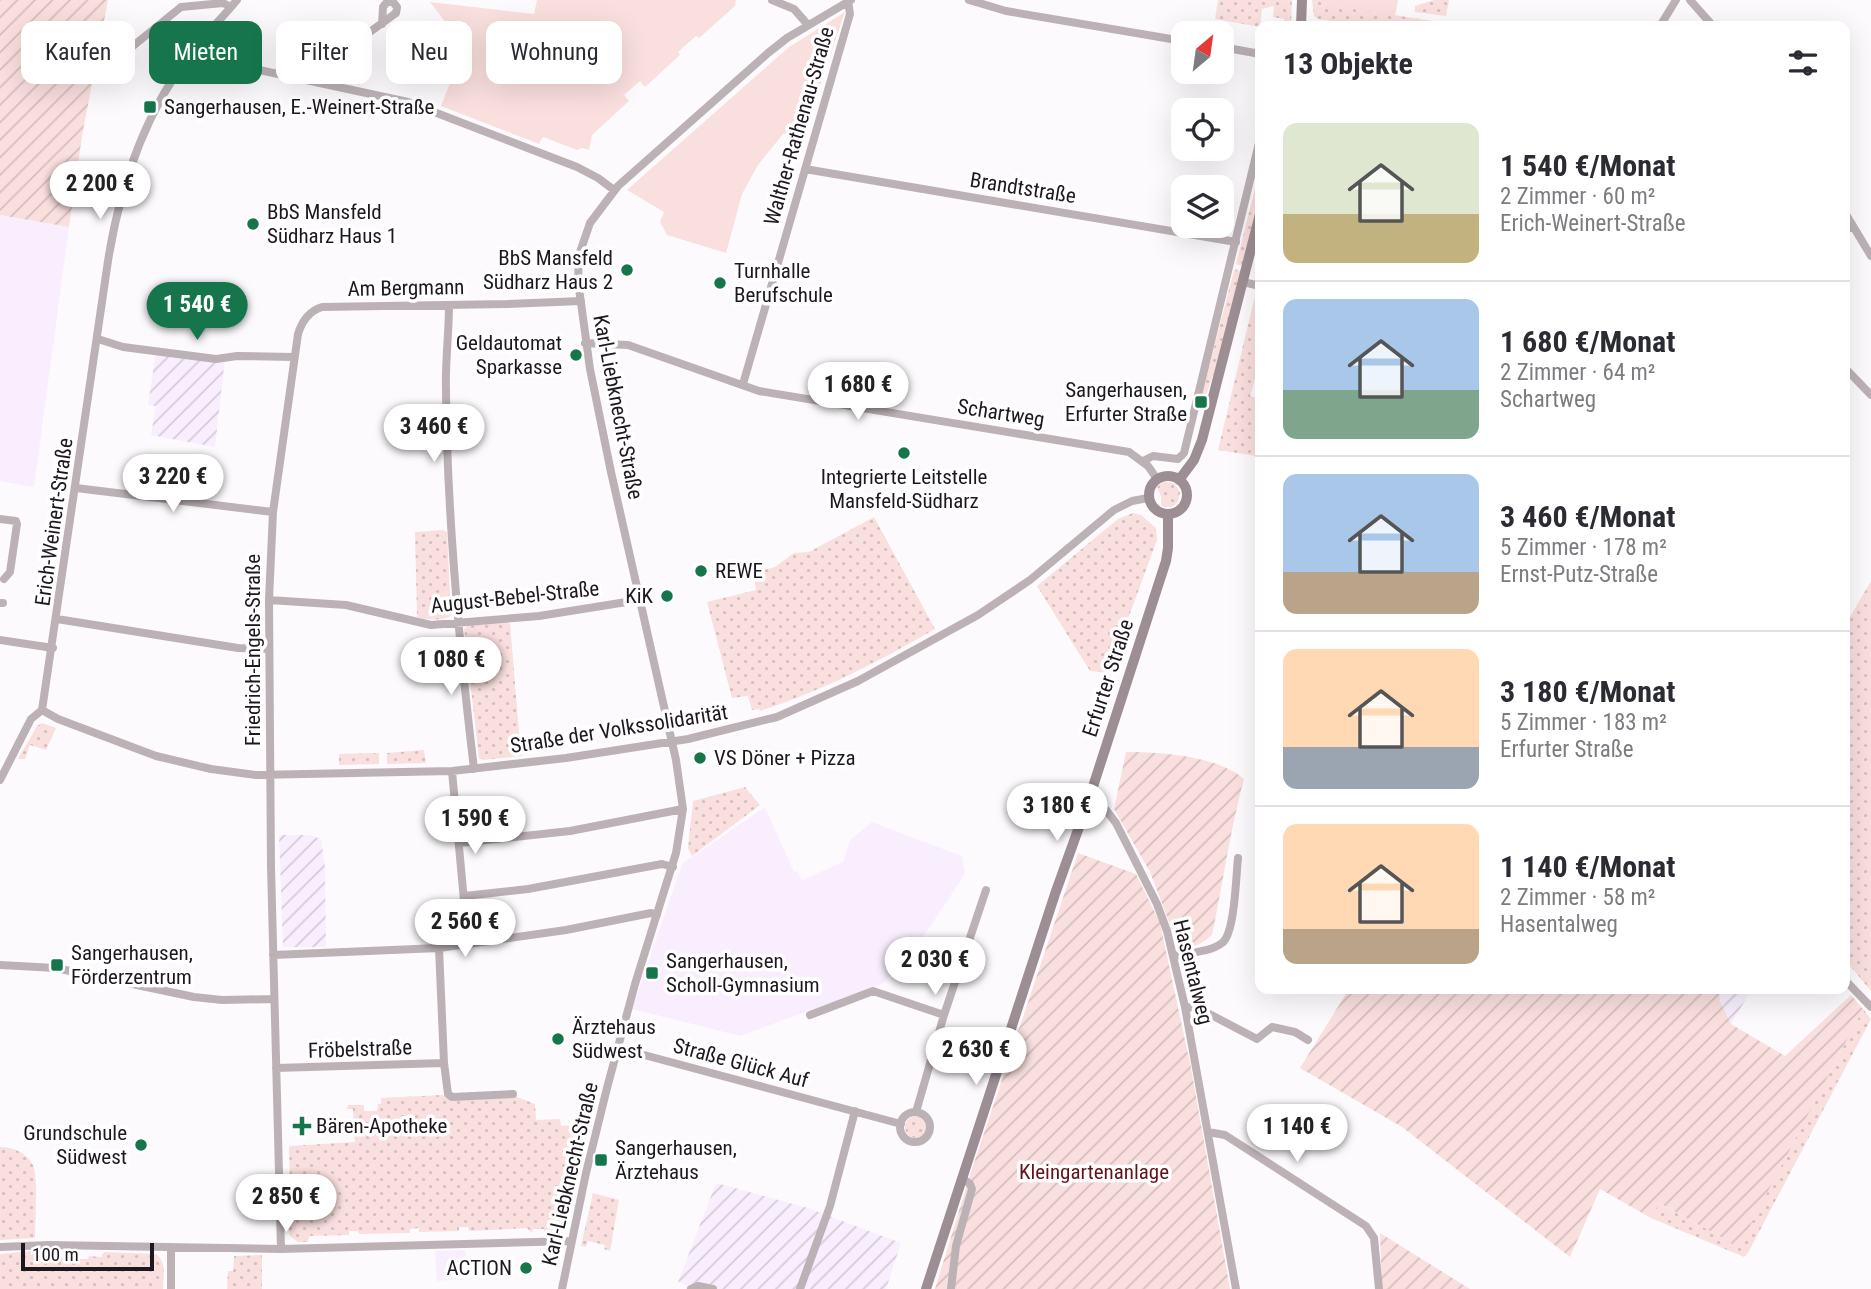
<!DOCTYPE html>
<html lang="de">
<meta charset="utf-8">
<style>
body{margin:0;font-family:"Roboto Condensed",sans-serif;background:#f2f2f3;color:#2b2b33;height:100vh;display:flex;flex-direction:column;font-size:26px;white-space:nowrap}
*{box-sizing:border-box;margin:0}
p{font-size:23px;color:#7c7c81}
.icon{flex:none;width:38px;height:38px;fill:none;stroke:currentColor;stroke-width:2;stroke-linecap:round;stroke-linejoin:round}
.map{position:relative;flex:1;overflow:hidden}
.details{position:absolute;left:1255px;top:21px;width:595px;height:973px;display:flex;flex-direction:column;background:#fff;border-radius:14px;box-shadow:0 7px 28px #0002}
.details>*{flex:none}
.banner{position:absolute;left:21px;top:21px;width:665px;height:63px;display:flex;gap:14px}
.needle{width:46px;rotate:29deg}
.fabs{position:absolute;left:1171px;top:21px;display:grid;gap:14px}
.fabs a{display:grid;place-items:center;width:63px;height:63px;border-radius:14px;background:#fff;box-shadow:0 7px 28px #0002;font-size:35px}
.scale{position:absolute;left:21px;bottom:18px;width:133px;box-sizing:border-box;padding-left:7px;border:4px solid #1d181f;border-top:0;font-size:19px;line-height:24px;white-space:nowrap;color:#1d181f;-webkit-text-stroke:5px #fff;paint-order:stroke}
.price{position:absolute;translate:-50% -60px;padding:0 16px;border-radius:24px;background:#fff;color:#222;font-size:23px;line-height:46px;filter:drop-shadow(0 2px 4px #0008)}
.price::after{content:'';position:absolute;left:50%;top:42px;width:21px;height:16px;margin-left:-10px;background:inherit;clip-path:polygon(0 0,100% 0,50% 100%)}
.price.active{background:#16754b;color:#fff}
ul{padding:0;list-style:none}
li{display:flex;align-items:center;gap:21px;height:175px;padding:0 28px}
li+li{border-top:2px solid #e1e1e2}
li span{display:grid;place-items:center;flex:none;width:196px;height:140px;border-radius:14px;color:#555}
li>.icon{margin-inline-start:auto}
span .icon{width:84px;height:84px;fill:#fffc;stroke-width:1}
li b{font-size:30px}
h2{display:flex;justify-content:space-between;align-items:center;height:84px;padding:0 28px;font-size:30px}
.pill{padding:0 24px;border-radius:14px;background:#fff;box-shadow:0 7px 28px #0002;font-size:24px;line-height:63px}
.pill.active{background:#16754b;color:#fff}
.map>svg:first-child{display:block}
.built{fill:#f9eefd}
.industrial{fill:url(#industrial-furrows)}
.grass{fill:url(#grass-dots)}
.park{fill:#f9dfde}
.garden{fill:url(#garden-furrows)}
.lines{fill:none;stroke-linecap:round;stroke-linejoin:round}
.street{stroke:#bcb2b6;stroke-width:8}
.secondary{stroke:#9d8e94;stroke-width:10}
.poi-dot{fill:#16754b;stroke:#fff;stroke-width:2.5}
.labels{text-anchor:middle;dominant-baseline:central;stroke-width:7;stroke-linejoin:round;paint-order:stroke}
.poi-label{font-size:21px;fill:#1d181f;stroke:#fff;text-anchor:start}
.street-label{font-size:21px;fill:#1d181f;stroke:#fff}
.park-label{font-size:21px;fill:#64111a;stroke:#fff}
</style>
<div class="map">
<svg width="1871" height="1289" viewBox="0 0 1871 1289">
<defs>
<pattern id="industrial-furrows" width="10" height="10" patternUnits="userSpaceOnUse" patternTransform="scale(1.75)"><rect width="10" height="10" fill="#f9eefd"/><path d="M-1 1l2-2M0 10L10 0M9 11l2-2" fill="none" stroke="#d5cbd8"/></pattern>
<pattern id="grass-dots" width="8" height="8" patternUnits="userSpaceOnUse" patternTransform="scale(1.75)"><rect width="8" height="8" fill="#f9dfde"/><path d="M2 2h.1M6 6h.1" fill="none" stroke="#d5bfbe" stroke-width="1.8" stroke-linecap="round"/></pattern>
<pattern id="garden-furrows" width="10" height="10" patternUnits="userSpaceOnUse" patternTransform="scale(1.75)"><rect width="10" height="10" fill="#f9dfde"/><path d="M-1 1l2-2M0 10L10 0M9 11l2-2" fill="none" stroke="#d5bfbe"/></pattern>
</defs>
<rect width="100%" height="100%" fill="#fdfafe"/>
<!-- built -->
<path class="built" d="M 0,215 L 69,227 L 34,487 L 0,481 Z
M 765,807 L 794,872 L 797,871 L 802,880 L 843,862 L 850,840 L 872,822 L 962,856 L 965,874 L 909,958 L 882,984 L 740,1036 L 632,1009 L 682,864 Z
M 465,1250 L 466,1279 L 437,1281 L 435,1251 Z"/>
<!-- industrial -->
<path class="industrial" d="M 156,352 L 225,359 L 215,447 L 151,435 L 156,406 L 148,405 Z
M 279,835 L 310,835 L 321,839 L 325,867 L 326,947 L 283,947 Z
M 1719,989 L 1752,989 L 1731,1024 L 1720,1001 Z
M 716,1183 L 808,1208 L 901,1243 L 886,1289 L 696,1289 L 678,1282 Z"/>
<!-- grass -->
<path class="grass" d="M 1218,0 L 1292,0 L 1291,26 L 1284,26 L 1284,19 L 1273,17 L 1274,6 L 1262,9 L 1260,27 L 1215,19 Z
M 1312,0 L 1323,0 L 1323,4 L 1439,22 L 1434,26 L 1367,26 L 1318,19 L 1314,16 Z
M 1434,0 L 1449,0 L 1446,16 L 1415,12 L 1415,6 Z
M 1260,169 L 1260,194 L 1243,266 L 1236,264 Z
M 1237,269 L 1240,272 L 1217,365 L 1205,398 L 1201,397 L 1234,271 Z
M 1260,292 L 1260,362 L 1250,396 L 1260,399 L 1260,438 L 1256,456 L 1218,450 L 1255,296 Z
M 1163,482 L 1174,483 L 1180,492 L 1178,502 L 1172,507 L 1161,506 L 1161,496 L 1157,487 Z
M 1133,513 L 1141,515 L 1156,528 L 1157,540 L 1108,673 L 1090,671 L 1037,586 L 1118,519 Z
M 874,517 L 935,629 C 878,662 822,691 760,711 L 759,709 L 752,710 L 748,696 L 732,698 L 707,602 L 756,590 L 753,573 L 775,567 L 794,553 L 809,552 Z
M 443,530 L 447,532 L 451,616 C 443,621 427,620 417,617 L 415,532 Z
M 1871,581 L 1871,991 L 1845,960 L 1844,627 Z
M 510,623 L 520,744 L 513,745 L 514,750 L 521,750 L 522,756 L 483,760 L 479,758 L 464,629 L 469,625 Z
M 42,723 L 56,728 L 46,750 L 30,745 L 25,759 L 18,759 L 37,726 Z
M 424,750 L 426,763 L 387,764 L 387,753 Z
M 379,753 L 379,764 L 339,765 L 339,754 Z
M 745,787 L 760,805 L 692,856 L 688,848 L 693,801 Z
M 1863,1009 L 1871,1019 L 1748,1253 L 1744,1257 L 1651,1218 L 1658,1203 L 1739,1246 Z
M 443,1095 L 449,1099 L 512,1095 L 535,1104 L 536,1120 L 560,1119 L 561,1126 L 587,1124 L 586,1100 L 596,1099 L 564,1227 L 560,1230 L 544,1233 L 544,1229 L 533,1229 L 532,1233 L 527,1228 L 469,1231 L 468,1227 L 459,1227 L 459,1231 L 419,1232 L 419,1228 L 410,1229 L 410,1233 L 359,1234 L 358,1231 L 349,1231 L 349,1235 L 309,1236 L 308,1242 L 298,1242 L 290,1236 L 287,1218 L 290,1187 L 289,1146 L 355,1142 L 353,1109 L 347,1109 L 348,1105 L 364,1105 L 364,1111 L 377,1111 L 378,1104 L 381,1104 L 381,1098 Z
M905 1127a11 11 0 1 1 22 0a11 11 0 1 1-22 0Z
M 0,1147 C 13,1147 26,1152 33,1165 C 38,1175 35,1223 35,1238 L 0,1240 Z
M 593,1193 L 619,1200 L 610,1251 L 604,1249 L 605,1245 L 588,1241 L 586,1247 L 581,1246 Z
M 31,1251 L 55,1251 L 56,1259 L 88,1259 L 89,1256 L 101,1257 L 104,1252 L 156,1254 C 167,1262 163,1277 163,1289 L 0,1289 L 0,1254 Z
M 262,1255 L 262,1289 L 227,1289 L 228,1271 L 233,1271 L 234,1256 Z"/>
<!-- park -->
<path class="park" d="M 537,0 L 736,0 L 735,6 L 699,38 L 696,36 L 678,52 L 680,55 L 645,87 L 640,81 L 624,95 L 629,101 L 592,135 L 589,150 L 582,148 L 577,150 L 543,137 L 539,144 L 441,106 L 453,75 L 419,62 L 422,49 L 450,28 L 430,2 L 534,14 Z
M 1323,0 L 1398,0 L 1395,16 L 1323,4 Z
M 845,12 L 805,129 L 783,134 L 758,165 L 742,194 L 726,253 L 667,235 L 660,222 L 664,212 L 627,190 L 789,47 Z"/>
<!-- garden -->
<path class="garden" d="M 0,0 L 108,0 L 82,136 L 69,227 L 0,215 Z
M 1126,752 C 1161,752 1218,756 1244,779 C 1230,830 1223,883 1212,935 C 1201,944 1193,950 1178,945 L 1150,872 L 1114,809 Z
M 1078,853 L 1136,874 L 1160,923 L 1191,1068 L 1230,1289 L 935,1289 L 970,1175 Z
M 1349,989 L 1719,989 L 1720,1001 L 1731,1024 L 1785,1056 L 1851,995 L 1863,1009 L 1739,1247 L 1659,1203 L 1651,1218 L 1600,1189 L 1570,1257 L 1402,1127 L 1300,1068 Z
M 1380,1233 L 1470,1289 L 1382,1289 Z"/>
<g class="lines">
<!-- street -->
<path class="street" d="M 772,0 L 794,9 L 808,25
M 969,0 L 1006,11 L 1183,41
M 1690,0 L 1713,26
M 1660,26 L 1676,0
M 1222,47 L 1260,54
M 122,49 L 133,46 L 181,7 L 223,3 L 231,7
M 192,53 L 199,57 L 408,102 L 577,167 L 598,178 L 614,190
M 313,80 L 316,71 L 396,13 L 397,7 L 393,2 L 387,2 L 383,7 L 382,24
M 805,169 L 1236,242
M 1844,211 L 1871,256
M 1844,236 L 1847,229 L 1853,226
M 1243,282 L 1260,286
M 449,305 C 449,334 445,362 446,391 C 447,517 459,644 474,769
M 98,339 L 123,347 L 216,359 L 237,356 L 294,357
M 585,343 L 628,345 L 759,391 L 1129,452 L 1148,466 L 1157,479
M 1844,367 L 1871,395
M 743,384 L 850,14 L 848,1
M 1143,461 L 1153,456 L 1178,459 L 1184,453 L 1260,139
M 76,488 L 273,512
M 0,519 L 16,521 L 17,524 L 10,572 L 4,579
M 269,600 L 346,605 L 431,625 L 539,616 L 639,600
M 0,603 L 3,603
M 57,619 L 238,648 L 269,649
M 0,640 L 53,648
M 42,710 L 58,719 L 156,756 L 211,769 L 256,775 L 452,771 L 566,758 L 688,739 L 777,717 L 858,681 L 978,615 L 1030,580 L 1114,510 L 1132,501 L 1148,498
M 42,710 L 108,261 C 120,185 144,114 191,53 C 206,34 222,18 237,0
M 452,771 L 468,944
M 0,780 L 31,719 L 42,710
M 1088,802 L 1106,810 L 1116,823 L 1157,904 L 1167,931 L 1185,1007 L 1236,1289
M 459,843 L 570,831 L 683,809
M 464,896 L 528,889 L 662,864 L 673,867
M 439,948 L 444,1063 L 448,1094 L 452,1097 L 513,1094
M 273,955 L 439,948 L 566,930 L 651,913 L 657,915
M 1174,956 C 1188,953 1211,952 1222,943 C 1235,934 1236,875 1238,858
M 0,965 L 56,968 L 194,997 L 222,1000 L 274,999
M 1844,979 L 1871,1007
M 1185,1007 L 1198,1008 L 1257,1039 L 1272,1027 L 1295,1032 L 1308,1040
M 810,1015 L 873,991 L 944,1015
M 618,1048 L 901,1124
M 276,1068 L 444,1063
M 916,1112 L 944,1015 L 986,890
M900 1127a15 15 0 1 1 30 0a15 15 0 1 1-30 0Z
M 1208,1132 L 1225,1135 L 1366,1226 L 1374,1238 L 1379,1289
M 0,1247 L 49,1245 L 281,1249 L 571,1241
M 281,1249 L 271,867 L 269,600 L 273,512 L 298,334 C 302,321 309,311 322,307 L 507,304 L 581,301
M 171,1289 L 171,1248
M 562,1289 L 586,1173 L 607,1088 L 635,984 L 676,853 L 683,809 L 676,760 L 611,472 L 590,369 L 578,281 L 579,255 L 590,223 L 618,186 L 768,53 L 787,38 L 851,0
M 691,1289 L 698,1286 L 713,1289
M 800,1289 L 830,1206 L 855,1111
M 951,1289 L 956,1246 L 972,1189 L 970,1184 L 962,1178"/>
<!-- secondary -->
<path class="secondary" d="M 1301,26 L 1302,0
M1149 495a19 19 0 1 1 38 0a19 19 0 1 1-38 0Z
M 1179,480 L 1194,460 L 1202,440 L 1260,214
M 926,1289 L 1055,894 L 1088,802 L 1166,561 L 1168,548 L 1168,514"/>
</g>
<!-- markers -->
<g class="poi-dot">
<rect x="143" y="100" width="14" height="14" rx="3.5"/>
<circle cx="253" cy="224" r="7"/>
<circle cx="627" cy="270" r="7"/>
<circle cx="720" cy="283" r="7"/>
<circle cx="576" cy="355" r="7"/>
<rect x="1194" y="395" width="14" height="14" rx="3.5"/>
<circle cx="904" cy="453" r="7"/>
<circle cx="701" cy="571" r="7"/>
<circle cx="667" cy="596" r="7"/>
<circle cx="700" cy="758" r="7"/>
<rect x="50" y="958" width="14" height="14" rx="3.5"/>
<rect x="645" y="966" width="14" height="14" rx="3.5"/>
<circle cx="558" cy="1039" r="7"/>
<path d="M298.5 1115.5h7v7h7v7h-7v7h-7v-7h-7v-7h7z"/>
<circle cx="141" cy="1145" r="7"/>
<rect x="594" y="1153" width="14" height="14" rx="3.5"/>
<circle cx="526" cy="1268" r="7"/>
</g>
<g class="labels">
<!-- poi labels -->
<g class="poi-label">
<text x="164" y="107">Sangerhausen, E.-Weinert-Straße</text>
<text x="267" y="212">BbS Mansfeld<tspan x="267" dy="24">Südharz Haus 1</tspan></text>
<text x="613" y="258" text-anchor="end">BbS Mansfeld<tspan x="613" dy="24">Südharz Haus 2</tspan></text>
<text x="734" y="271">Turnhalle<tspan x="734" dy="24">Berufschule</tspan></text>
<text x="562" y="343" text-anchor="end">Geldautomat<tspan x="562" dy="24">Sparkasse</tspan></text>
<text x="1187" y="390" text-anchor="end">Sangerhausen,<tspan x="1187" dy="24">Erfurter Straße</tspan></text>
<text x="904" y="477" text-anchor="middle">Integrierte Leitstelle<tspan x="904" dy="24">Mansfeld-Südharz</tspan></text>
<text x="715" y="571">REWE</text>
<text x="653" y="596" text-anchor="end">KiK</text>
<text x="714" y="758">VS Döner + Pizza</text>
<text x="71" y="953">Sangerhausen,<tspan x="71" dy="24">Förderzentrum</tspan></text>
<text x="666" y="961">Sangerhausen,<tspan x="666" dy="24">Scholl-Gymnasium</tspan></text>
<text x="572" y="1027">Ärztehaus<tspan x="572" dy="24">Südwest</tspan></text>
<text x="316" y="1126">Bären-Apotheke</text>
<text x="127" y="1133" text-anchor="end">Grundschule<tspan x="127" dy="24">Südwest</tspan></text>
<text x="615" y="1148">Sangerhausen,<tspan x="615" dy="24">Ärztehaus</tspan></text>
<text x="512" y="1268" text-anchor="end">ACTION</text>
</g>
<!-- street labels -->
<g class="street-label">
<text transform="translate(799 126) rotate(-74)">Walther-Rathenau-Straße</text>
<text transform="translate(1023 188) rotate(9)">Brandtstraße</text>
<text transform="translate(406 288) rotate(-1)">Am Bergmann</text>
<text transform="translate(618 407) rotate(79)">Karl-Liebknecht-Straße</text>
<text transform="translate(1001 413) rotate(9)">Schartweg</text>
<text transform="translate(54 522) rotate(-82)">Erich-Weinert-Straße</text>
<text transform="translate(515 597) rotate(-6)">August-Bebel-Straße</text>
<text transform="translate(253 650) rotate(-90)">Friedrich-Engels-Straße</text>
<text transform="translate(1108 678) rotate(-72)">Erfurter Straße</text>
<text transform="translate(619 729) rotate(-9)">Straße der Volkssolidarität</text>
<text transform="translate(1193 972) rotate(76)">Hasentalweg</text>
<text transform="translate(360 1049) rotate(-2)">Fröbelstraße</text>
<text transform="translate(741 1063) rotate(15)">Straße Glück Auf</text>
<text transform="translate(570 1174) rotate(-77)">Karl-Liebknecht-Straße</text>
</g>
<!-- park labels -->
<g class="park-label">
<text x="1094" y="1172">Kleingartenanlage</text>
</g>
</g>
</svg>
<div class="fabs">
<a><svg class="needle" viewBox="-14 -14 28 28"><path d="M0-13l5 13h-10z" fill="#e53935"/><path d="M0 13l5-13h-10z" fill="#7c7c81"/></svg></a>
<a><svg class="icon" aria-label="locate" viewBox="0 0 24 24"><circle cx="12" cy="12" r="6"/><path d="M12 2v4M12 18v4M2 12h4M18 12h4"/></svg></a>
<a><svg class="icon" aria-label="layers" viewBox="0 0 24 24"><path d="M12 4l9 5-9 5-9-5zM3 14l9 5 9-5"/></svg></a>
</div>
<div class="scale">100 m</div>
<b class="price" style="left:100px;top:221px">2 200 €</b>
<b class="price active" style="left:197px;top:342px">1 540 €</b>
<b class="price" style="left:858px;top:422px">1 680 €</b>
<b class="price" style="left:434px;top:464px">3 460 €</b>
<b class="price" style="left:173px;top:514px">3 220 €</b>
<b class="price" style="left:451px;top:697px">1 080 €</b>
<b class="price" style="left:1057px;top:843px">3 180 €</b>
<b class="price" style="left:475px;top:856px">1 590 €</b>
<b class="price" style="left:465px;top:959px">2 560 €</b>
<b class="price" style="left:935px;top:997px">2 030 €</b>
<b class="price" style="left:976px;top:1087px">2 630 €</b>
<b class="price" style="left:1297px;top:1164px">1 140 €</b>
<b class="price" style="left:286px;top:1234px">2 850 €</b>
<div class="banner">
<a class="pill">Kaufen</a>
<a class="pill active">Mieten</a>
<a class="pill">Filter</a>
<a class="pill">Neu</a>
<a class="pill">Wohnung</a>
</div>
<section class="details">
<h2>13 Objekte<svg class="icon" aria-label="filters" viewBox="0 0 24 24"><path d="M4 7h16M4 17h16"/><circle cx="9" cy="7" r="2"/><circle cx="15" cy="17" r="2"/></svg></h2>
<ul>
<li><span style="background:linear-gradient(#dfe7d0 65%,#c2b280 0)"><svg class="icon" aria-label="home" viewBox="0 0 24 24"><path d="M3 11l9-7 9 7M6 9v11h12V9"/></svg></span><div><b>1 540 €/Monat</b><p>2 Zimmer · 60 m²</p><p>Erich-Weinert-Straße</p></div></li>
<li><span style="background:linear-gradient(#a9c7e8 65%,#7fa58c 0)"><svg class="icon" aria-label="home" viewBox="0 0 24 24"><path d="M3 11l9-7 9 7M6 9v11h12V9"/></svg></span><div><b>1 680 €/Monat</b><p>2 Zimmer · 64 m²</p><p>Schartweg</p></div></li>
<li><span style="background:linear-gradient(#a9c7e8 70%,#b9a48a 0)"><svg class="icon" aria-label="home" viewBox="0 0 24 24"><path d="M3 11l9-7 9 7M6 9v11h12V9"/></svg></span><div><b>3 460 €/Monat</b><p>5 Zimmer · 178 m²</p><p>Ernst-Putz-Straße</p></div></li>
<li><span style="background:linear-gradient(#ffd9b3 70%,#9aa5b1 0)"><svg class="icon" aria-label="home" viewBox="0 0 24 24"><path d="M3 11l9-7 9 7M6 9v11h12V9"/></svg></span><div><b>3 180 €/Monat</b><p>5 Zimmer · 183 m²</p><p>Erfurter Straße</p></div></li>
<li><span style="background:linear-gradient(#ffd9b3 75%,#b9a48a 0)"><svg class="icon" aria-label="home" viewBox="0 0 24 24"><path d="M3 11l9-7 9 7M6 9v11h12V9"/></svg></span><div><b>1 140 €/Monat</b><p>2 Zimmer · 58 m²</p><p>Hasentalweg</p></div></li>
</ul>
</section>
</div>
